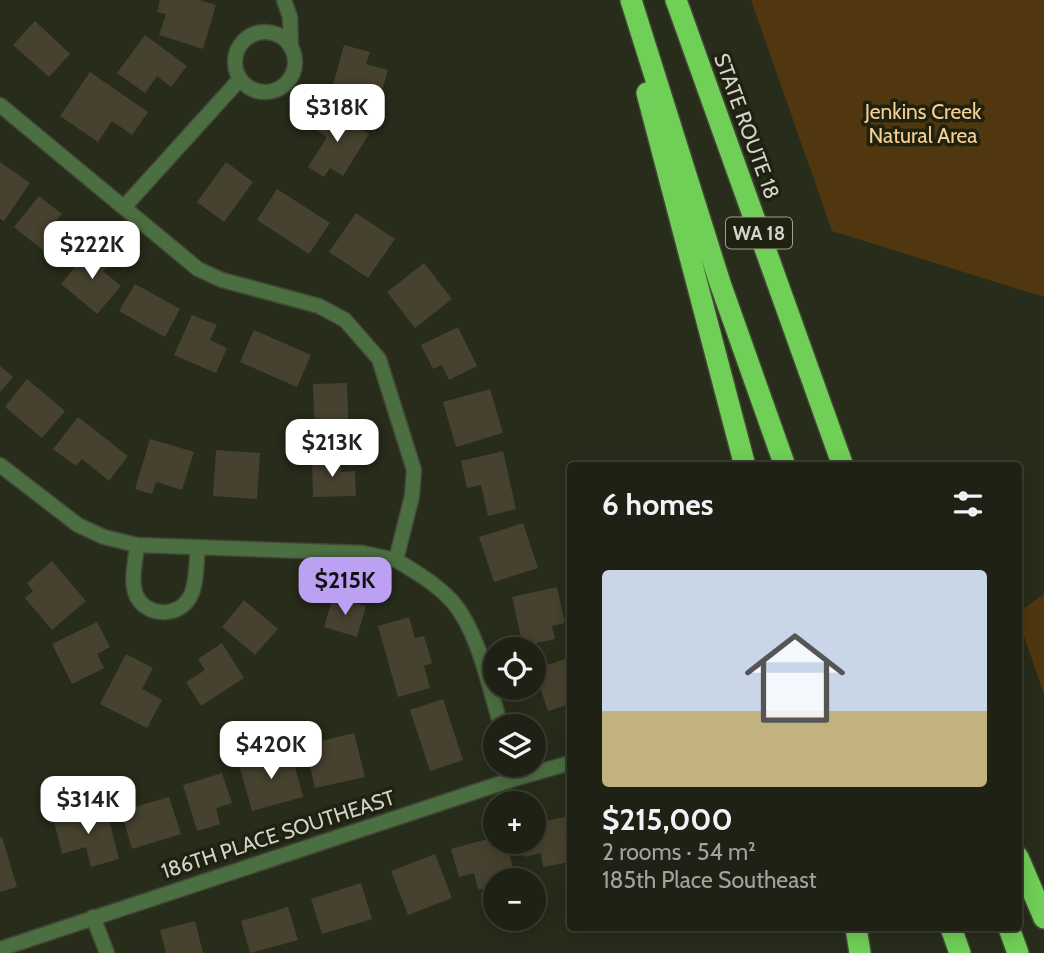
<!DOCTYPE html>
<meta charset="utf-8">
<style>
body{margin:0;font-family:Cabin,sans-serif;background:#26291d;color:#f1f3f6;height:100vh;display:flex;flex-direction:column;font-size:26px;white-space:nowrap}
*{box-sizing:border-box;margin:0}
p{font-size:23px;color:#a1a3a0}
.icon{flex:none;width:38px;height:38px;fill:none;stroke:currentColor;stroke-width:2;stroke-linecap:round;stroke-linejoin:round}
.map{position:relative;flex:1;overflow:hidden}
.details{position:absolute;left:567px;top:462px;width:455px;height:469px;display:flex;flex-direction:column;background:#1e2114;border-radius:7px;box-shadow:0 4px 18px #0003,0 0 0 2px #3c3e34}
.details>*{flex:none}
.fabs{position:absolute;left:483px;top:637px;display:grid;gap:14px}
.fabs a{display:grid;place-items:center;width:63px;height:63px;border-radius:50%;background:#1e2114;box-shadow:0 4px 18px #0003,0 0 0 2px #3c3e34;font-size:35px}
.price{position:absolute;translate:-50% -60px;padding:0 16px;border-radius:14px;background:#fff;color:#222;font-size:23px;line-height:46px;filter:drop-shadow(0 2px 4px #0008)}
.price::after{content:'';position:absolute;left:50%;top:42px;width:21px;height:16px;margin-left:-10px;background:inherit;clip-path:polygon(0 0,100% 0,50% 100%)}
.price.on{background:#bca0f2;color:#111}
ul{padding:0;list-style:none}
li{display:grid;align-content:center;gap:14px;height:371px;padding:0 35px}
li span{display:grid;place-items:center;height:217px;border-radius:7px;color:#555}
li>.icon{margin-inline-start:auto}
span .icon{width:126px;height:126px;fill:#fffc;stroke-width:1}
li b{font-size:30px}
h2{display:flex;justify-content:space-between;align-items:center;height:84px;padding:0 35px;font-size:30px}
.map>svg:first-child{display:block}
.green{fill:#51370f}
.building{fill:#47422f}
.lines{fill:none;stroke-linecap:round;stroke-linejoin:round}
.minor-casing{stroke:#434736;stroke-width:17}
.motorway-casing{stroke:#434736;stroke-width:24}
.minor{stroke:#4b6f41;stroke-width:14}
.motorway{stroke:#70cf57;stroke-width:21}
.labels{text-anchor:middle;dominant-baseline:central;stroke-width:7;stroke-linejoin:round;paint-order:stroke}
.shield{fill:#1f2211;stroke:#9c9f92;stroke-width:2}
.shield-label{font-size:19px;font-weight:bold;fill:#d2d4c9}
.park-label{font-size:21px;fill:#f9ce91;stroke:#1f2211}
.street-label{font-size:21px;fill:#d2d4c9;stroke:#1f2211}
</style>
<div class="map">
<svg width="1044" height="953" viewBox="0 0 1044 953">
<rect width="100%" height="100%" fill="#282c1a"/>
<!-- green -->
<path class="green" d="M 751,0 L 1044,0 L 1044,297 L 832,231 Z
M 1044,594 L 1044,694 L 1018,619 L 1019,612 Z"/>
<!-- building -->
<path class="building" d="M 160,0 L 199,0 L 216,5 L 203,49 L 159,35 L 166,14 L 157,12 Z
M 35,21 L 70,54 L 49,77 L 13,45 Z
M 145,35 L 187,66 L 171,87 L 157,76 L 145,93 L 117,73 Z
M 344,45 L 370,52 L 366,64 L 388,70 L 378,105 L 331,92 Z
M 90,72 L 148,112 L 132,135 L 112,121 L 98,142 L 60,116 Z
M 327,107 L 369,134 L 343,176 L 330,168 L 324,177 L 308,167 L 327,137 L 313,128 Z
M 0,162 L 30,183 L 4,221 L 0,219 Z
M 226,162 L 253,182 L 224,222 L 197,202 Z
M 277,189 L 330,223 L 309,254 L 257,220 Z
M 39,196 L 62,214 L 53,224 L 76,242 L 59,263 L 14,227 Z
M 356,213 L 395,239 L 368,278 L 329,252 Z
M 92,246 L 111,261 L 103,271 L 121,286 L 97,314 L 61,284 Z
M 424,263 L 452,299 L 415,328 L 387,292 Z
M 135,284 L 180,309 L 165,337 L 119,311 Z
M 192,315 L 217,325 L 210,340 L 227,348 L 216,373 L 174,355 Z
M 458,327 L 477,366 L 449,380 L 442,365 L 433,369 L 421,345 Z
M 254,330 L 311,355 L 297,387 L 240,362 Z
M 0,366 L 13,377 L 0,392 Z
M 27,379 L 65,411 L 42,438 L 5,407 Z
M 347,383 L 349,442 L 315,442 L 313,384 Z
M 490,389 L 503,433 L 456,447 L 443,402 Z
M 78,417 L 128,456 L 109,481 L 82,459 L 76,466 L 53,449 Z
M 150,439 L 194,452 L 182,490 L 156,482 L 152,494 L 135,489 Z
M 216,450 L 260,453 L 257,499 L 213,496 Z
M 503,451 L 516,509 L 488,516 L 481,485 L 467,488 L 461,461 Z
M 341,457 L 341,472 L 355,471 L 356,496 L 313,497 L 312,458 Z
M 523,523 L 538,568 L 494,582 L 479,537 Z
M 52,561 L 86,601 L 52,630 L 25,598 L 33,591 L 27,583 Z
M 557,587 L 565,623 L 552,626 L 555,639 L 523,646 L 512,597 Z
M 333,597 L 366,606 L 357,637 L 324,627 Z
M 244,600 L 278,629 L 255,655 L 222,627 Z
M 409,617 L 415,638 L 424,636 L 432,663 L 424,666 L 430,688 L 398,697 L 378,626 Z
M 97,622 L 110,647 L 97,654 L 104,668 L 72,684 L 52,644 Z
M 222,643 L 244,678 L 201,706 L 186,682 L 205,670 L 198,659 Z
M 126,654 L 153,668 L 142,689 L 162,700 L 147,728 L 100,704 Z
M 570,657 L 570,704 L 548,711 L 534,670 Z
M 443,699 L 463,760 L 430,771 L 410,710 Z
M 354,733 L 365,777 L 315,788 L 305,745 Z
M 291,751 L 303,797 L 252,811 L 239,765 Z
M 222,773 L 232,803 L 216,808 L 220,824 L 197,831 L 183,785 Z
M 169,797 L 181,834 L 132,849 L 121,811 Z
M 106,808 L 119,859 L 91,867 L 86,847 L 62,854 L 54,821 Z
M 570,816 L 570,862 L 543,867 L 541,853 L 524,857 L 520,842 L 534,842 L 534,823 Z
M 2,837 L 17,887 L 0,892 L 0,838 Z
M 495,837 L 495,842 L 506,842 L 516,879 L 495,880 L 495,885 L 478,890 L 474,873 L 459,877 L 451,849 Z
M 435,854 L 452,898 L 408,915 L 391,871 Z
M 361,883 L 372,919 L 322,934 L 311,899 Z
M 288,907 L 298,940 L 250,953 L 241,921 Z
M 195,921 L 203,953 L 166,953 L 160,930 Z"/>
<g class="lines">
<!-- minor casing -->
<g class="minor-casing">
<path id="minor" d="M 284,0 L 290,17 L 291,48
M235 62a30 30 0 1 1 60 0a30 30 0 1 1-60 0Z
M 0,105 L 198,269 L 222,280 L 319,306 L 345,320 L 379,359 L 414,470 L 412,496 L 396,560 C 416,572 436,584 452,601 C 479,632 489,688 501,726
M 125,206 L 240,79
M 0,465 L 78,525 L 104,537 L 137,545 L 363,553 L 396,560
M 137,545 C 136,560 130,580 136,595 C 146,617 178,618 190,597 C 197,584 196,563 198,548
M 93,917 L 107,953
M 0,949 L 517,778 L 570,763"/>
</g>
<!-- motorway casing -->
<g class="motorway-casing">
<path id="motorway" d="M 631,0 L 720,283 L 785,466
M 676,0 L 843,466
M 647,93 L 745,466
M 1018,857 L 1044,918
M 856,928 L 860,953
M 951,928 L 960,953
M 1009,928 L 1018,953"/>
</g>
<!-- minor -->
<use href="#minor" class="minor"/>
<!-- motorway -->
<use href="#motorway" class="motorway"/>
</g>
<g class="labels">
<!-- shield labels -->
<rect class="shield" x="726" y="217.5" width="66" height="31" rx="5"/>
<g class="shield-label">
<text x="759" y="233">WA 18</text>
</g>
<!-- park labels -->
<g class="park-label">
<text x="923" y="111">Jenkins Creek<tspan x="923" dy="24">Natural Area</tspan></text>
</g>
<!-- street labels -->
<g class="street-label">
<text transform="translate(747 126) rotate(70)">STATE ROUTE 18</text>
<text transform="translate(278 834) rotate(-18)">186TH PLACE SOUTHEAST</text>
</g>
</g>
</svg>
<div class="fabs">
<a><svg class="icon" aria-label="locate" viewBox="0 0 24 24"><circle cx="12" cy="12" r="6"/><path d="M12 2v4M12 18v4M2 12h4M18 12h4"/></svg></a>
<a><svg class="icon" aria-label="layers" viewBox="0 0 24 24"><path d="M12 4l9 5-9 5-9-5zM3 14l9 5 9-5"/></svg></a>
<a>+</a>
<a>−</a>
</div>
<b class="price" style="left:337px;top:144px">$318K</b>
<b class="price" style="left:92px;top:281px">$222K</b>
<b class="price" style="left:332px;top:479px">$213K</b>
<b class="price on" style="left:345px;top:617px">$215K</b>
<b class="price" style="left:271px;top:781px">$420K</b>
<b class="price" style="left:88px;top:836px">$314K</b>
<section class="details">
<h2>6 homes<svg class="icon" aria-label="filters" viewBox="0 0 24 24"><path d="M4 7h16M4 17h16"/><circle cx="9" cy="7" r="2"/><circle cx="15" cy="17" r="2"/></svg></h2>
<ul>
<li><span style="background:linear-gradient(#c9d6e8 65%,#c2b280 0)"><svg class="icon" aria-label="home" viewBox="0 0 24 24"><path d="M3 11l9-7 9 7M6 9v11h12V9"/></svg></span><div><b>$215,000</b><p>2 rooms · 54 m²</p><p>185th Place Southeast</p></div></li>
</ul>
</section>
</div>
